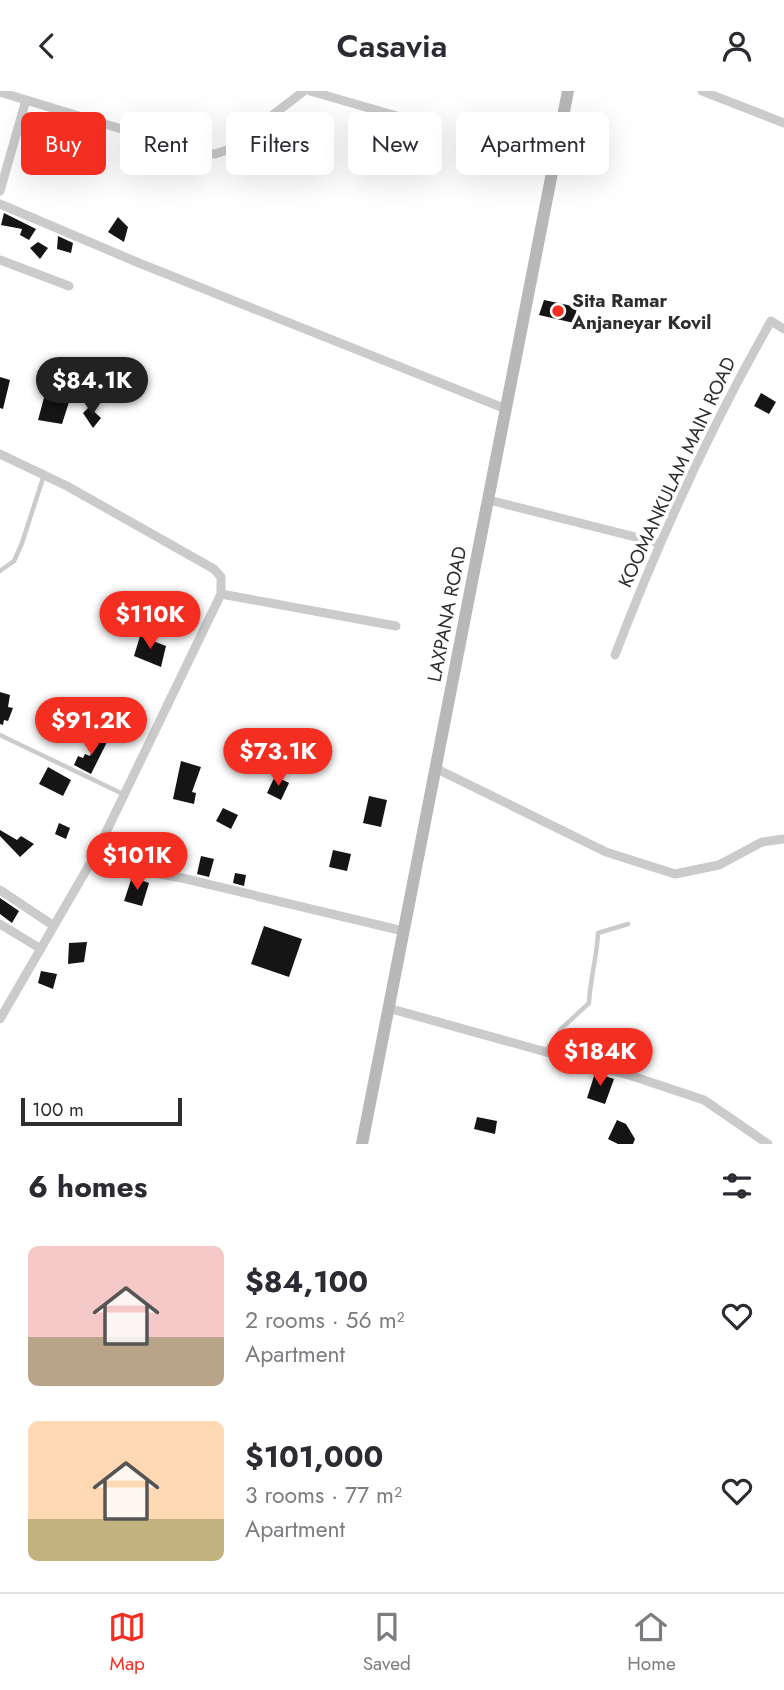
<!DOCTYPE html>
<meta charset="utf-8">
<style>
body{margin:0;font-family:Jost,sans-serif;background:#f2f2f3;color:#2b2b33;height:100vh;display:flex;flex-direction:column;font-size:26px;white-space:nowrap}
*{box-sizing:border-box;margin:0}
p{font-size:23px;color:#7c7c81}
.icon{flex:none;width:38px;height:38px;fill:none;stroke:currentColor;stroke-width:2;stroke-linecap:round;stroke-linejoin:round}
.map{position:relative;height:1053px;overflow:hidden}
.details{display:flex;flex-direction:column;background:#fff;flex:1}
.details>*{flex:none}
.top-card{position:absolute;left:21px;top:21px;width:742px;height:63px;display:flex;gap:14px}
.scale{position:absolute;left:21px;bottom:18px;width:161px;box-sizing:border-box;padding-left:7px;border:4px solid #2e2e2e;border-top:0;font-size:19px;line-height:24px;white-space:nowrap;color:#2e2e2e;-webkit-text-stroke:5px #fff;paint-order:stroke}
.price{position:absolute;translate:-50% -60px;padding:0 16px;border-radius:24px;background:#f42e21;color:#fff;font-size:23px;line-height:46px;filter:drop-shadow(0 2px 4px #0008)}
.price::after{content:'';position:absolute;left:50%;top:42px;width:21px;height:16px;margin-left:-10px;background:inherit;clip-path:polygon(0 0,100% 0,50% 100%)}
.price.current{background:#222;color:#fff}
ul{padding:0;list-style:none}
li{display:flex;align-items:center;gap:21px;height:175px;padding:0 28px}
li span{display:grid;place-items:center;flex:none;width:196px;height:140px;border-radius:10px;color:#555}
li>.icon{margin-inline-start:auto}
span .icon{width:84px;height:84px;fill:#fffc;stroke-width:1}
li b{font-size:30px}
h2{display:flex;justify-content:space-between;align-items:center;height:84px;padding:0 28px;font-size:30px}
.tag{padding:0 24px;border-radius:10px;background:#fff;box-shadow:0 7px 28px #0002;font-size:24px;line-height:63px}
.tag.current{background:#f42e21;color:#fff}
header{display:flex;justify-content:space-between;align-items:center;height:91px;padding:0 28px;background:#fff;font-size:32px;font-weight:600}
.menu{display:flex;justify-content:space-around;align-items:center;height:98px;border-top:2px solid #e1e1e2;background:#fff;font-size:19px;color:#7c7c81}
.menu a{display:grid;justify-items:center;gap:4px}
.menu .current{color:#f42e21}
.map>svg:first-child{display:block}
.building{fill:#151515}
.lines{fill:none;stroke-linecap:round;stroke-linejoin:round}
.lane{stroke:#cbcbcb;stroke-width:4.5}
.street{stroke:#cbcbcb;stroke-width:9}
.secondary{stroke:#b8b8b8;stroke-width:12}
.poi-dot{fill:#f42e21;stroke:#fff;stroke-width:2.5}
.labels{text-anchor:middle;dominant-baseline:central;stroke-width:7;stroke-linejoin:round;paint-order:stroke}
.poi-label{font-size:19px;font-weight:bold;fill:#2e2e2e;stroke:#fff;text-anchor:start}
.street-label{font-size:19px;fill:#2e2e2e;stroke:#fff}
</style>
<header><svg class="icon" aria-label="back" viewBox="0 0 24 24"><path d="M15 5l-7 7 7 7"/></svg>Casavia<svg class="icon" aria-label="person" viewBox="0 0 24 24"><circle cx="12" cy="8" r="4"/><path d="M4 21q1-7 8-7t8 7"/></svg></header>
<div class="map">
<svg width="784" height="1053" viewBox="0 0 784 1053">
<rect width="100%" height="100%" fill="#fff"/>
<!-- building -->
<path class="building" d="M 566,59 L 591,64 L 587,81 L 562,79 Z
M 4,122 L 36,138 L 29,149 L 20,144 L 22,138 L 1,134 Z
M 118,126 L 128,136 L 124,151 L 108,141 Z
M 58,145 L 73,152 L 71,162 L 57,158 Z
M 38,151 L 48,157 L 40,168 L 30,157 Z
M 544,209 L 577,216 L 574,232 L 539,224 Z
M 0,286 L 10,289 L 3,318 L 0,317 Z
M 761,302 L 776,311 L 769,323 L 754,315 Z
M 45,303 L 69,311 L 62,333 L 38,329 Z
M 89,316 L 101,327 L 93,337 L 83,322 Z
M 140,545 L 166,555 L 161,576 L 134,565 Z
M 0,601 L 10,604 L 8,616 L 13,617 L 8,630 L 4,629 L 3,634 L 0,633 Z
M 96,647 L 107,651 L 91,683 L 74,674 L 78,665 L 83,667 L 85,663 L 90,665 Z
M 181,670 L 201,676 L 192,701 L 196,702 L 194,713 L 173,708 Z
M 48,676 L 71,689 L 63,705 L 39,693 Z
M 275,685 L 289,692 L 281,709 L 267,702 Z
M 369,705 L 387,709 L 381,736 L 363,732 Z
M 223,717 L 238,724 L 231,738 L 216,730 Z
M 59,732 L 70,737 L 66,748 L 55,743 Z
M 0,739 L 17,749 L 21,745 L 34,753 L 20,766 L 0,745 Z
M 149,741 L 167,742 L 166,765 L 148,764 Z
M 333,759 L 351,763 L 347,780 L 329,776 Z
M 201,765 L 214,768 L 209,786 L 197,783 Z
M 235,782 L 246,784 L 244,795 L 233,792 Z
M 132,786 L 149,792 L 142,815 L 124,810 Z
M 0,807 L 19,820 L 12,832 L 0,823 Z
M 264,835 L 302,848 L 289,886 L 251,873 Z
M 87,851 L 84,871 L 68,873 L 69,852 Z
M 41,880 L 57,883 L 53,898 L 38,892 Z
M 595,982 L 614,988 L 605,1013 L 587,1007 Z
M 477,1026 L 497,1030 L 495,1043 L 474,1038 Z
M 617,1029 L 626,1033 L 635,1048 L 633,1053 L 618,1053 L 608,1048 Z"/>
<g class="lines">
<!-- lane -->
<path class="lane" d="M 0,480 L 14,470 L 22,452 L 44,384
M 0,644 L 123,703
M 546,960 L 561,938 L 589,912 C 590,888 597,866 598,842 L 628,833"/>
<!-- street -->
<path class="street" d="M 310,0 L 421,32
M 702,0 L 784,32
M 0,1 L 200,62 L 215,63 L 227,59 L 304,0
M 0,100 L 26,9
M 0,113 L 139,172 L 506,318
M 0,169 L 69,195
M 0,363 L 67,395 L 214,478 L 221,486 L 221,503 L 95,764 L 0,928
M 489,409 L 659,452
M 221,503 L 396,535
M 615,564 C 659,449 710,337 771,230 L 784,238
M 437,678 L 606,761 L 675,783 L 719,774 L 762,751 L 784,748
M 95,764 L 137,779 L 182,787 L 403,840
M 0,799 L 54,835
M 0,833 L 41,858
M 388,917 L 632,985 L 704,1009 L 768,1053"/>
<!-- secondary -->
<path class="secondary" d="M 362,1053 L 568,0"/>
</g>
<!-- markers -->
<circle class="poi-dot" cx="558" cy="220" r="7"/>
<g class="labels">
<!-- poi labels -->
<g class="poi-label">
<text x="572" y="209">Sita Ramar<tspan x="572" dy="22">Anjaneyar Kovil</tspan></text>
</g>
<!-- street labels -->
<g class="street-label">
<text transform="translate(677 381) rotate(-65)">KOOMANKULAM MAIN ROAD</text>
<text transform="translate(447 523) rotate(-79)">LAXPANA ROAD</text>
</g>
</g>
</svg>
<div class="scale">100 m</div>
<b class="price current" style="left:92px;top:326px">$84.1K</b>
<b class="price" style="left:150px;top:560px">$110K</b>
<b class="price" style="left:91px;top:666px">$91.2K</b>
<b class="price" style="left:278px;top:697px">$73.1K</b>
<b class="price" style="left:137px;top:801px">$101K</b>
<b class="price" style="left:600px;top:997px">$184K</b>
<div class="top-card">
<a class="tag current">Buy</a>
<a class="tag">Rent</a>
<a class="tag">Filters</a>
<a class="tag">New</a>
<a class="tag">Apartment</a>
</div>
</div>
<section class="details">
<h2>6 homes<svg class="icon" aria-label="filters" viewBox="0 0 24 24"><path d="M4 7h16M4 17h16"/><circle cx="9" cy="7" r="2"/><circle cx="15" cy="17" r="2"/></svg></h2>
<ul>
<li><span style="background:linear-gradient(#f6c9c9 65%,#b9a48a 0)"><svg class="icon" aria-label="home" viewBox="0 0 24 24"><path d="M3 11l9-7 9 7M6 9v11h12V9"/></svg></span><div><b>$84,100</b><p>2 rooms · 56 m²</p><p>Apartment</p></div><svg class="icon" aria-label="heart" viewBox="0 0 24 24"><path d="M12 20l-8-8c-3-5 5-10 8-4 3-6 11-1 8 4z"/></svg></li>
<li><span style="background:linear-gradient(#ffd9b3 70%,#c2b280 0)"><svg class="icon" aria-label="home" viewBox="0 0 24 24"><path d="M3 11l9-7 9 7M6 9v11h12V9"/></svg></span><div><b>$101,000</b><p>3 rooms · 77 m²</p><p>Apartment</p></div><svg class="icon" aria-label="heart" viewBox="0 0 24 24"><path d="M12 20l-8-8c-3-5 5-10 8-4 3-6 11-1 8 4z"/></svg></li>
</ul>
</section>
<nav class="menu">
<a class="current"><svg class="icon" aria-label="map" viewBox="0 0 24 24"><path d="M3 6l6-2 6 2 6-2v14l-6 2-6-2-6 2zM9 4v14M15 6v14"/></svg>Map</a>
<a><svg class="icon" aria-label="saved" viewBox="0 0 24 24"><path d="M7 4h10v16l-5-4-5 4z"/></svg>Saved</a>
<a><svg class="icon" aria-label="home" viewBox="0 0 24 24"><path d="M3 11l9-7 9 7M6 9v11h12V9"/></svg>Home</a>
</nav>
